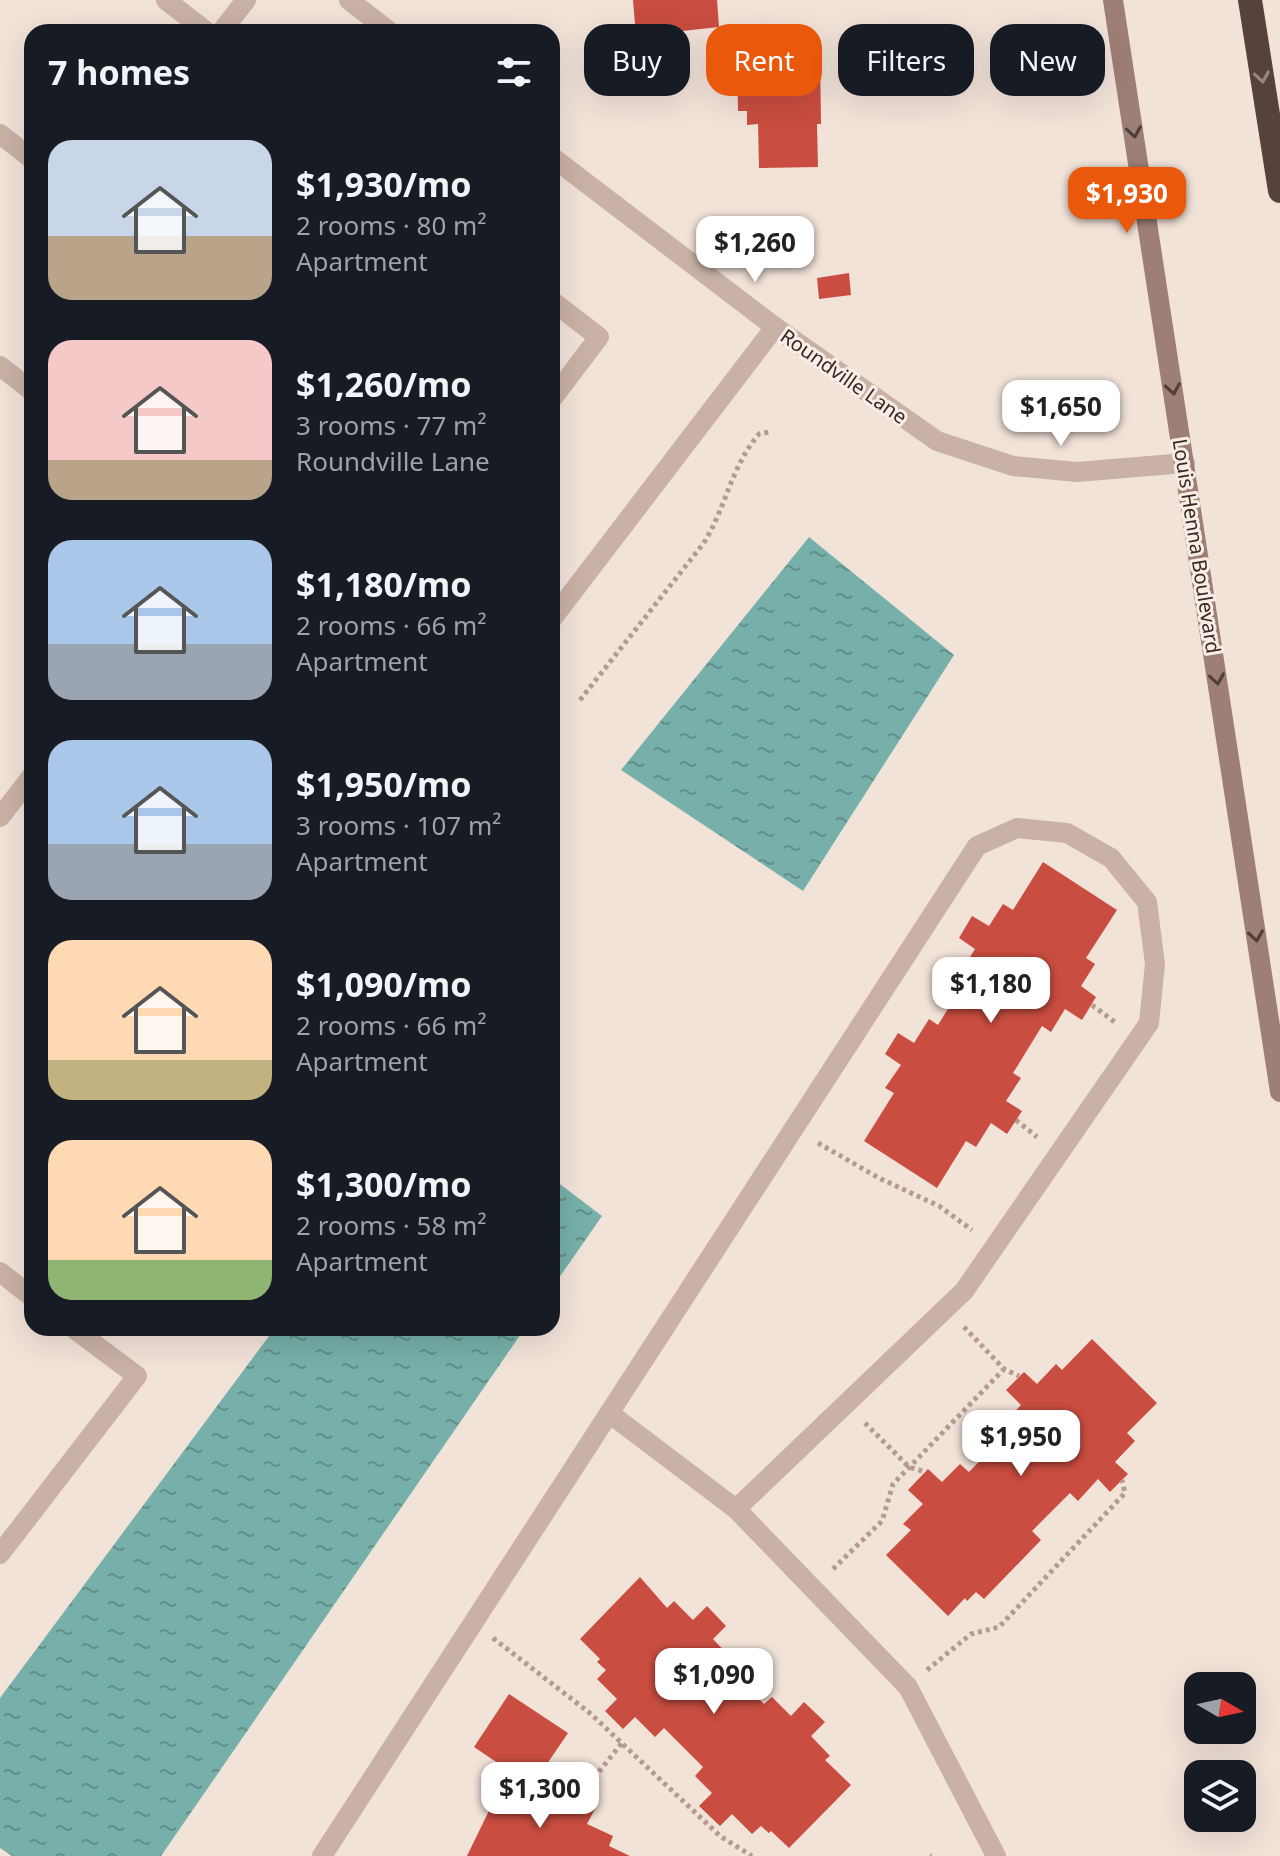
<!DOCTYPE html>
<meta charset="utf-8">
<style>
body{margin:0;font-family:"Noto Sans",sans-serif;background:#242831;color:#f1f3f6;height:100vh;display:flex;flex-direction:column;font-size:30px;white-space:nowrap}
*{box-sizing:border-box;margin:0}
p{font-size:26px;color:#9ea1a6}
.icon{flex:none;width:44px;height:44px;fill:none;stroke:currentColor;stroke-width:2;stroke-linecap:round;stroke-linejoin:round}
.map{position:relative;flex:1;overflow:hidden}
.sheet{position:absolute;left:24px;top:24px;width:536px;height:1312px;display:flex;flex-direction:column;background:#171b24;border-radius:24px;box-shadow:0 8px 32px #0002}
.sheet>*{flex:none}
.banner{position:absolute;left:584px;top:24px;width:576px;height:72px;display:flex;gap:16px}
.needle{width:52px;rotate:99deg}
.tools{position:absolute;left:1184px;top:1672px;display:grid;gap:16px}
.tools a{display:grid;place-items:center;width:72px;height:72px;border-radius:16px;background:#171b24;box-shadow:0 8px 32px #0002;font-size:40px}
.price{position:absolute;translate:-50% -68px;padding:0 18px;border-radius:16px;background:#fff;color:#222;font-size:26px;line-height:52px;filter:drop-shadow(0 2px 4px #0008)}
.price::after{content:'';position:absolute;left:50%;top:48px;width:24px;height:18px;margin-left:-12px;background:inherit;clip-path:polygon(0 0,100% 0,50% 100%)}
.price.active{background:#ea580c;color:#fff}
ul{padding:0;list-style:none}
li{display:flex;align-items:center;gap:24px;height:200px;padding:0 24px}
li span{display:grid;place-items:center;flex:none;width:224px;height:160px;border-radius:24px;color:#555}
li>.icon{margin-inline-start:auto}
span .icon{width:96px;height:96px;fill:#fffc;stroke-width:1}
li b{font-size:34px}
h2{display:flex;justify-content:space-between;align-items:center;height:96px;padding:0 24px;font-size:34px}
.pill{padding:0 28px;border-radius:24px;background:#171b24;box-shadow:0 8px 32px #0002;font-size:28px;line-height:72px}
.pill.active{background:#ea580c;color:#fff}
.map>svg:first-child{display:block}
.water{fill:url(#water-ripples)}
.building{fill:#c94d40}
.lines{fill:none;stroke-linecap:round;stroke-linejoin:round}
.path{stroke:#b69a8f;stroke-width:5;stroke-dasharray:4 4;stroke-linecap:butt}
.service{stroke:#cab1a5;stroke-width:20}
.minor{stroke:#cab1a5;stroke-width:20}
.secondary{stroke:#9e7f76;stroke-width:20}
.motorway{stroke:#57413d;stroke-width:24}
.oneway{stroke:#988681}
.oneway2{stroke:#503e3a}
.labels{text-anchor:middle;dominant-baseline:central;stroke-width:6;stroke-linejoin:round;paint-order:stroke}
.street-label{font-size:20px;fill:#362926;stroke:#faede6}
</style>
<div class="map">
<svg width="1280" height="1856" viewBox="0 0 1280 1856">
<defs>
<pattern id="water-ripples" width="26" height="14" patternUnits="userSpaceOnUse" patternTransform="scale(2)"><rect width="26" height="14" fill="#77b0aa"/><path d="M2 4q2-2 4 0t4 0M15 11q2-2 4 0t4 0" fill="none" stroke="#628f8a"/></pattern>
</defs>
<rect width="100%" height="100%" fill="#f2e3d9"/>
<!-- water -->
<path class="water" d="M 809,537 L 954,655 L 803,891 L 621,770 Z
M 552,1178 L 602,1216 L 552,1288 Z
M 275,1328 L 525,1328 L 161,1856 L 12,1856 L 0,1848 L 0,1698 Z"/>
<!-- building -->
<path class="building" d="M 633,0 L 717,0 L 719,27 L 636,36 Z
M 820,54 L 821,124 L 817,124 L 818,167 L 759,168 L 758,124 L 747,125 L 747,111 L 738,111 L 737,56 Z
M 849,273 L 851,295 L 819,299 L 817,278 Z
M 1043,862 L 1117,910 L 1086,958 L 1095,964 L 1081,986 L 1096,997 L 1082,1020 L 1065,1009 L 1051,1032 L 1042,1026 L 1013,1073 L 1021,1078 L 1006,1101 L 1022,1111 L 1007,1134 L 991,1123 L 976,1147 L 966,1141 L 937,1188 L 864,1141 L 894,1093 L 885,1088 L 901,1065 L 885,1054 L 898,1033 L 914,1043 L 929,1019 L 938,1025 L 967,978 L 960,973 L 975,949 L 959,938 L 972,916 L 989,926 L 1003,904 L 1013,910 Z
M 1092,1339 L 1157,1403 L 1127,1433 L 1135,1441 L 1115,1462 L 1128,1474 L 1110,1492 L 1098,1479 L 1078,1501 L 1070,1493 L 1032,1531 L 1041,1540 L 984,1599 L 976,1592 L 967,1601 L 965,1598 L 948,1616 L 886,1555 L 911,1530 L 903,1524 L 923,1504 L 908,1490 L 928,1469 L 942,1482 L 960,1464 L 969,1472 L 1009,1431 L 1002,1425 L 1021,1405 L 1006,1390 L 1024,1372 L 1037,1384 L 1056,1364 L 1062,1370 Z
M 640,1577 L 667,1608 L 674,1601 L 693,1620 L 707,1606 L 726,1626 L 713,1639 L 731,1658 L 724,1665 L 764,1704 L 772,1697 L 791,1716 L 804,1702 L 825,1722 L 811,1736 L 830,1756 L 825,1760 L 851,1785 L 789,1848 L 771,1831 L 769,1833 L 761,1826 L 752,1834 L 732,1814 L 720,1826 L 699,1806 L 712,1793 L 695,1776 L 703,1767 L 664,1728 L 655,1737 L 635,1717 L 623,1729 L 605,1711 L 617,1699 L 597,1679 L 606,1670 L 597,1662 L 600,1659 L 580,1639 Z
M 509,1694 L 568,1733 L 532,1786 L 474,1747 Z
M 500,1788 L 527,1801 L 526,1804 L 534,1808 L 538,1801 L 561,1813 L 571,1794 L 596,1807 L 587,1824 L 613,1836 L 609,1846 L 630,1856 L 467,1856 Z"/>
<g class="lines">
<!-- path -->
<path class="path" d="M 580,700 L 703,544 C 726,509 730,468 759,434 L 769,432
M 1092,1005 L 1116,1023
M 1016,1120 L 1037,1137
M 818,1143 L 879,1178 L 939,1206 L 972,1230
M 964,1327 L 1004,1369 L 1019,1376
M 865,1423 L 909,1467 L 925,1472
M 833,1569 L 882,1521 L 893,1484 L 1004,1369
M 493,1638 L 591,1714 L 720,1836 L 752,1856
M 927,1670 L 971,1634 L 999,1627 L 1125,1493 L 1122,1480
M 588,1793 L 601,1769 L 622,1743
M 930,1855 L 931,1856"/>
<!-- service -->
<path class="service" d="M 166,0 L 207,32
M 221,32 L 246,0
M 0,134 L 32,159
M 552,301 L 599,337 L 552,399
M 0,366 L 32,391
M 552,619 L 775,327
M 0,817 L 32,776
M 0,1272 L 32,1297
M 609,1413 L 736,1509
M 0,1554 L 137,1376 L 73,1328
M 322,1856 L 977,846 L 1017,828 L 1067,833 L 1111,858 L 1147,902 L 1155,964 L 1149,1023 L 964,1291 L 736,1509 L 908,1687 L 996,1856"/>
<!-- minor -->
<path class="minor" d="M 349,0 L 390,32
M 552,157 L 775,327 L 937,441 L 1013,466 L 1077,472 L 1185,463"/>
<!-- secondary -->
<path class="secondary" d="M 1113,0 L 1280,1092"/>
<!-- motorway -->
<path class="motorway" d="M 1250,0 L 1280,191"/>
</g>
<!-- one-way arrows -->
<defs><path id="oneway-chevron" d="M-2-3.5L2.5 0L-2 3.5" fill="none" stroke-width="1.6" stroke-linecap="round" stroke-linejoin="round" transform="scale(2)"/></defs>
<use class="oneway" href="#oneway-chevron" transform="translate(1262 77) rotate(81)"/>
<g class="oneway2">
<use href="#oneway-chevron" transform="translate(1134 132) rotate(81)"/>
<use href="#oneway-chevron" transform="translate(1173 389) rotate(81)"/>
<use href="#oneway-chevron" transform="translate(1217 679) rotate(81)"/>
<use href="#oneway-chevron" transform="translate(1256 936) rotate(81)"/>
</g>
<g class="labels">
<!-- street labels -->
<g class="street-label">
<text transform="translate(844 376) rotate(35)">Roundville Lane</text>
<text transform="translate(1197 546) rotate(81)">Louis Henna Boulevard</text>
</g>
</g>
</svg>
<div class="tools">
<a><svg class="needle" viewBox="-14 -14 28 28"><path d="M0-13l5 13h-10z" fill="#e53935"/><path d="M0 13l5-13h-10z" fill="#9ea1a6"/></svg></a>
<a><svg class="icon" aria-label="layers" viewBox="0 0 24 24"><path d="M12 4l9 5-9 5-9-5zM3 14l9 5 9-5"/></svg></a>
</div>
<b class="price active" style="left:1127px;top:235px">$1,930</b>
<b class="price" style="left:755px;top:284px">$1,260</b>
<b class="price" style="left:1061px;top:448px">$1,650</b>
<b class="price" style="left:991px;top:1025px">$1,180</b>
<b class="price" style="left:1021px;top:1478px">$1,950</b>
<b class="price" style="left:714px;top:1716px">$1,090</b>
<b class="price" style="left:540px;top:1830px">$1,300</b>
<div class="banner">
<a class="pill">Buy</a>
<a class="pill active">Rent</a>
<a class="pill">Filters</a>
<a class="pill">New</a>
</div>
<section class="sheet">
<h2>7 homes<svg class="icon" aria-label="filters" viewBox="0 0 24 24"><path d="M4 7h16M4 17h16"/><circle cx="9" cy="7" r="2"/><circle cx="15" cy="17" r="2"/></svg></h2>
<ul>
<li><span style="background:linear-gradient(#c9d6e8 60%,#b9a48a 0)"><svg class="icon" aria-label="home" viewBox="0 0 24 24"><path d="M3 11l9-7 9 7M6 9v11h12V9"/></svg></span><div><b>$1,930/mo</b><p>2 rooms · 80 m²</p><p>Apartment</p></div></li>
<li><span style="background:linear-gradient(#f6c9c9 75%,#b9a48a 0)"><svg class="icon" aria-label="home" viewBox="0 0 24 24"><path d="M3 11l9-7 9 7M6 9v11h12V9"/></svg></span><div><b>$1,260/mo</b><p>3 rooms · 77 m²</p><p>Roundville Lane</p></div></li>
<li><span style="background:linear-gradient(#a9c7e8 65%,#9aa5b1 0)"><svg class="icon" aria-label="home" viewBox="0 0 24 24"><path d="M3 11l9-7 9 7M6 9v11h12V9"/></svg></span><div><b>$1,180/mo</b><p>2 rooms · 66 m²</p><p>Apartment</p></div></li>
<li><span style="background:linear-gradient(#a9c7e8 65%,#9aa5b1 0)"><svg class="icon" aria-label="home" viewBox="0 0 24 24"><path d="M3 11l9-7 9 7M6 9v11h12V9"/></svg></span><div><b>$1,950/mo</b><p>3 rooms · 107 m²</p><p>Apartment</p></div></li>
<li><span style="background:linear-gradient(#ffd9b3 75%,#c2b280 0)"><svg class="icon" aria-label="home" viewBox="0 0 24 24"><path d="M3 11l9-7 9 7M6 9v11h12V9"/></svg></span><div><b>$1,090/mo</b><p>2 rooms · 66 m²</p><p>Apartment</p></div></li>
<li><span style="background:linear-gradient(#ffd9b3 75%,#8fb573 0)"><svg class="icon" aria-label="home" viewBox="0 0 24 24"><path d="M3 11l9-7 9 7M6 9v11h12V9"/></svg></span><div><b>$1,300/mo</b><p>2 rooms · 58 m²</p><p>Apartment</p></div></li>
</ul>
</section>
</div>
